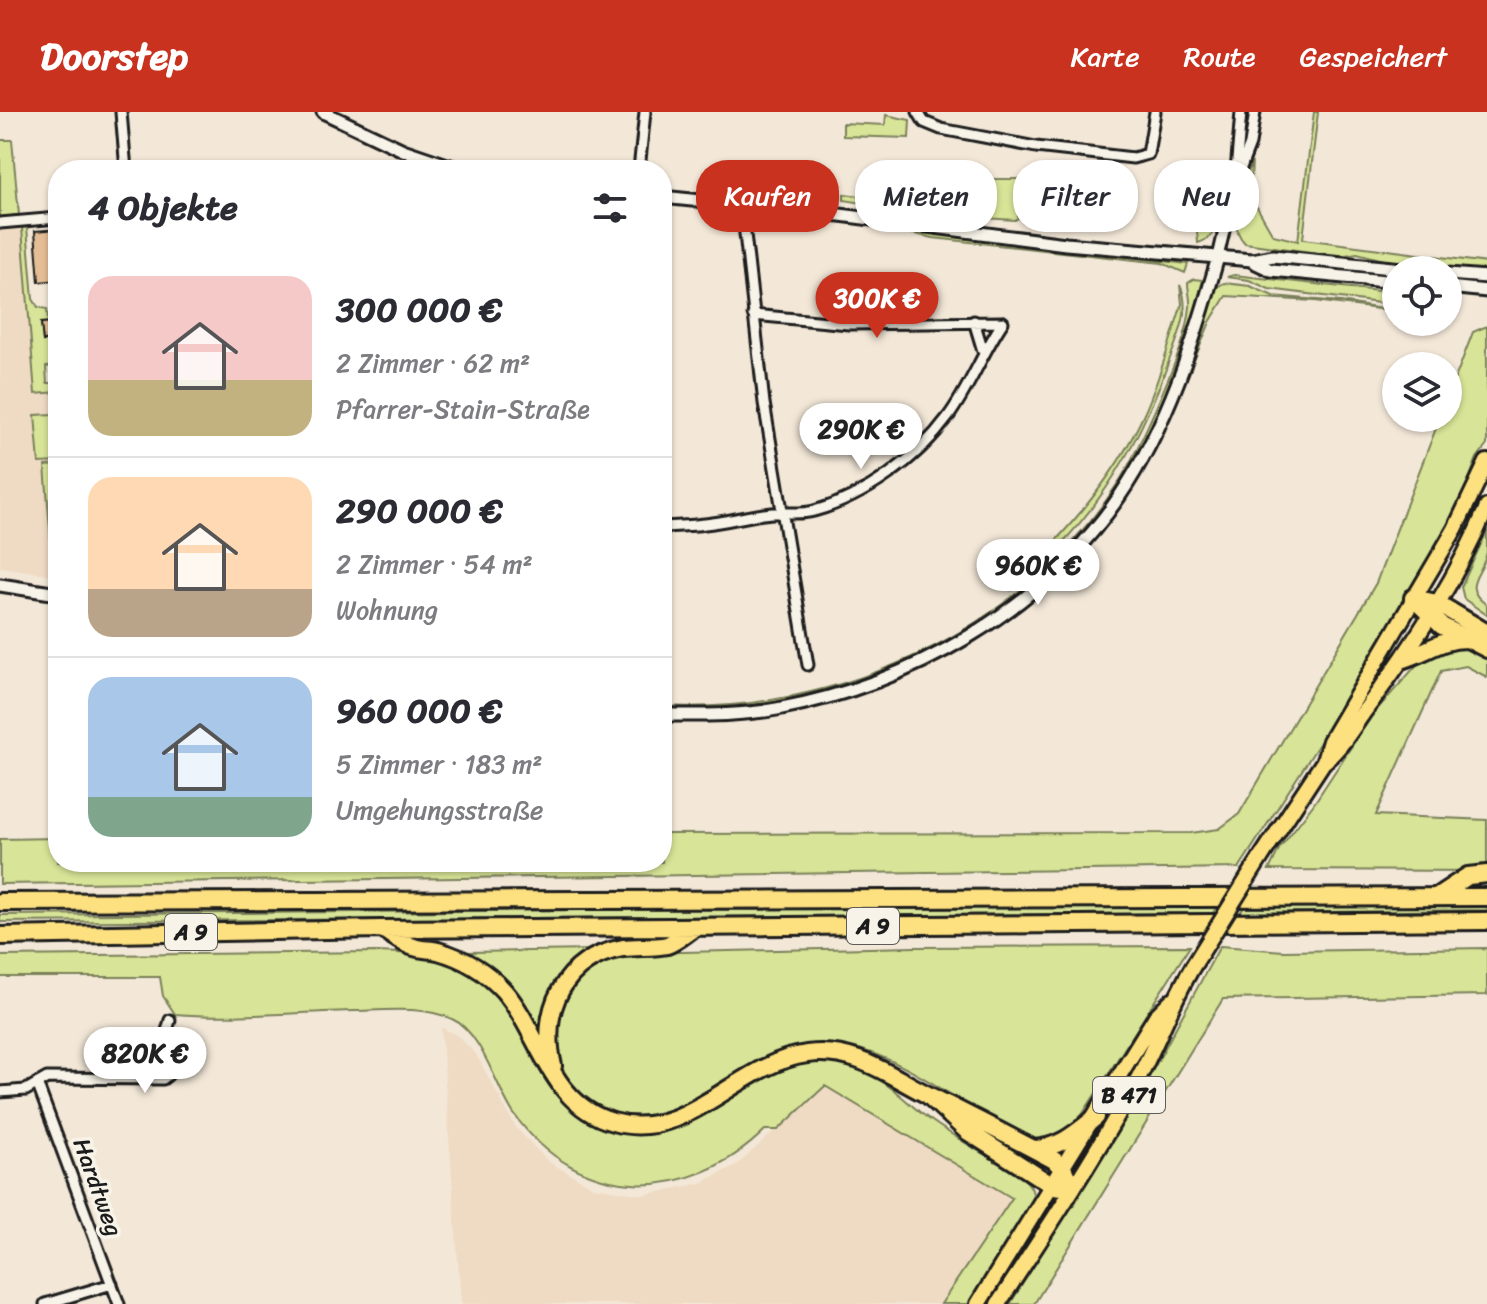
<!DOCTYPE html>
<html lang="de">
<meta charset="utf-8">
<style>
body{margin:0;font-family:Sriracha,sans-serif;background:#f2f2f3;color:#2b2b33;height:100vh;display:flex;flex-direction:column;font-size:30px;white-space:nowrap}
*{box-sizing:border-box;margin:0}
p{font-size:26px;color:#7c7c81}
.icon{flex:none;width:44px;height:44px;fill:none;stroke:currentColor;stroke-width:2;stroke-linecap:round;stroke-linejoin:round}
.map{position:relative;flex:1;overflow:hidden}
.side{position:absolute;left:48px;top:48px;width:624px;height:712px;display:flex;flex-direction:column;background:#fff;border-radius:32px;box-shadow:0 2px 6px #0004}
.side>*{flex:none}
.top-card{position:absolute;left:696px;top:48px;width:670px;height:72px;display:flex;gap:16px}
.tools{position:absolute;left:1382px;top:144px;display:grid;gap:16px}
.tools a{display:grid;place-items:center;width:80px;height:80px;border-radius:50%;background:#fff;box-shadow:0 2px 6px #0004;font-size:40px}
.price{position:absolute;translate:-50% -68px;padding:0 18px;border-radius:28px;background:#fff;color:#222;font-size:26px;line-height:52px;filter:drop-shadow(0 2px 4px #0008)}
.price::after{content:'';position:absolute;left:50%;top:48px;width:24px;height:18px;margin-left:-12px;background:inherit;clip-path:polygon(0 0,100% 0,50% 100%)}
.price.current{background:#c8321e;color:#fff}
ul{padding:0;list-style:none}
li{display:flex;align-items:center;gap:24px;height:200px;padding:0 40px}
li+li{border-top:2px solid #e1e1e2}
li span{display:grid;place-items:center;flex:none;width:224px;height:160px;border-radius:24px;color:#555}
li>.icon{margin-inline-start:auto}
span .icon{width:96px;height:96px;fill:#fffc;stroke-width:1}
li b{font-size:34px}
h2{display:flex;justify-content:space-between;align-items:center;height:96px;padding:0 40px;font-size:34px}
.chip{padding:0 28px;border-radius:32px;background:#fff;box-shadow:0 2px 6px #0004;font-size:28px;line-height:72px}
.chip.current{background:#c8321e;color:#fff}
header{display:flex;align-items:center;gap:48px;box-sizing:border-box;height:112px;padding:0 40px;background:#c8321e;color:#fff}
header strong{font-size:38px}
nav{display:flex;gap:44px;margin-inline-start:auto;font-size:28px}
.map>svg:first-child{display:block}
.built{fill:#efdbc4}
.green{fill:#d8e497;stroke:#7a805a;stroke-width:2}
.building{fill:#e5be96;stroke:#1c1c1c;stroke-width:2}
.lines{fill:none;stroke-linecap:round;stroke-linejoin:round}
.minor-casing{stroke:#1c1c1c;stroke-width:15}
.tertiary-casing{stroke:#1c1c1c;stroke-width:17}
.primary-casing{stroke:#1c1c1c;stroke-width:20}
.motorway-casing{stroke:#1c1c1c;stroke-width:22}
.minor{stroke:#f7f3e8;stroke-width:9}
.tertiary{stroke:#f7f3e8;stroke-width:11}
.primary{stroke:#fde080;stroke-width:14}
.motorway{stroke:#fde080;stroke-width:16}
.primary-bridge-casing{stroke:#1c1c1c;stroke-width:20;stroke-linecap:butt}
.primary-bridge{stroke:#fde080;stroke-width:14}
.labels{text-anchor:middle;dominant-baseline:central;stroke-width:7;stroke-linejoin:round;paint-order:stroke}
.shield{fill:#f7f3e8;stroke:#5e5c59;stroke-width:2}
.shield-label{font-size:22px;font-weight:bold;fill:#1c1c1c}
.street-label{font-size:24px;fill:#1c1c1c;stroke:#f7f3e8}
</style>
<header>
<strong>Doorstep</strong>
<nav><a>Karte</a><a>Route</a><a>Gespeichert</a></nav>
</header>
<div class="map">
<svg width="1487" height="1192" viewBox="0 0 1487 1192">
<rect width="100%" height="100%" fill="#f3e8d8"/>
<filter id="ink" filterUnits="userSpaceOnUse"><feTurbulence type="fractalNoise" baseFrequency=".0125" numOctaves="2"/><feDisplacementMap in="SourceGraphic" scale="16" xChannelSelector="R" yChannelSelector="G"/><feConvolveMatrix kernelMatrix="1 2 1 2 8 2 1 2 1" color-interpolation-filters="sRGB"/></filter>
<g filter="url(#ink)">
<!-- built -->
<path class="built" d="M 22,115 L 35,281 L 58,280 L 58,464 L 0,455 L 0,117 Z
M 441,915 L 458,924 L 476,942 L 517,1017 L 549,1050 L 594,1075 L 643,1083 L 701,1071 L 738,1052 L 824,974 L 1013,1086 L 944,1192 L 461,1192 Z"/>
<!-- green -->
<path class="green" d="M 1314,0 L 1318,0 L 1303,127 L 1487,151 L 1487,160 L 1388,149 L 1357,141 L 1340,144 L 1245,131 C 1224,110 1244,73 1252,50 L 1250,83 L 1273,123 L 1298,129 Z
M 886,3 L 910,8 L 909,26 L 843,24 L 843,11 L 885,13 Z
M 0,28 L 12,28 L 19,103 L 0,105 Z
M 1231,59 C 1226,84 1226,122 1198,131 L 1197,119 L 1210,105 L 1218,75 Z
M 993,67 L 1019,67 L 1018,106 L 1015,108 L 937,103 L 844,88 L 844,82 L 906,90 L 983,91 L 985,76 L 993,76 Z
M 27,115 L 33,187 L 38,195 L 47,197 L 48,210 L 41,211 L 43,228 L 58,227 L 58,253 L 46,255 L 47,271 L 58,271 L 58,280 L 35,282 L 22,116 Z
M 886,116 L 1188,152 L 1185,161 L 1162,151 L 933,126 Z
M 1234,163 L 1396,181 L 1396,193 L 1269,177 L 1249,168 L 1227,165 Z
M 1194,167 L 1203,168 C 1186,234 1167,304 1130,362 C 1053,480 927,562 789,590 C 748,598 705,598 662,598 L 662,594 C 838,603 1023,519 1120,368 C 1134,346 1144,322 1155,298 C 1168,266 1187,229 1190,195 C 1191,187 1188,179 1188,171 Z
M 1224,171 L 1250,174 L 1273,184 L 1341,190 L 1394,199 L 1315,189 L 1226,184 L 1210,210 L 1171,304 L 1217,175 Z
M 1180,173 C 1192,198 1178,224 1169,249 C 1135,343 1090,414 1012,478 L 1011,475 C 1063,423 1113,370 1144,302 C 1160,267 1170,228 1182,192 Z
M 1487,214 L 1487,333 L 1477,346 L 1461,388 L 1424,455 L 1362,559 L 1353,579 L 1239,756 L 0,772 L 0,727 L 58,726 L 58,750 L 662,750 L 662,722 L 1191,721 L 1219,717 L 1239,702 L 1376,471 L 1440,306 L 1448,306 L 1448,285 L 1473,220 Z
M 55,295 L 58,295 L 58,350 L 39,351 L 35,303 L 54,302 Z
M 58,353 L 58,456 L 53,455 L 45,354 Z
M 1487,419 C 1487,426 1487,434 1487,440 C 1483,464 1459,473 1487,493 L 1487,503 L 1464,487 L 1461,475 Z
M 1458,532 L 1487,541 L 1487,565 L 1466,554 L 1441,559 L 1376,703 L 1487,708 L 1487,759 L 1269,758 L 1279,737 L 1313,693 L 1372,603 L 1422,547 Z
M 1487,791 L 1487,798 L 1240,801 L 1246,792 Z
M 1043,794 L 1217,794 L 1213,801 L 0,810 L 0,803 Z
M 1190,834 L 1073,1017 C 1063,1021 1050,1030 1039,1030 C 1028,1029 1016,1020 1006,1015 C 955,989 908,948 851,935 C 789,921 750,955 701,985 C 684,995 665,1006 645,1006 C 605,1006 550,973 554,926 C 554,917 559,906 561,897 C 566,879 577,859 596,850 C 608,845 624,844 637,841 L 916,835 Z
M 1220,834 L 1284,839 L 1487,836 L 1487,883 L 1223,887 L 1034,1192 L 1010,1192 L 1135,991 Z
M 591,838 C 552,867 554,885 543,929 L 486,853 L 468,840 Z
M 377,840 C 491,842 499,882 554,969 C 567,989 578,1006 601,1014 C 698,1048 754,927 851,954 C 879,962 899,983 921,1001 C 952,1025 990,1045 1023,1066 C 1028,1071 1032,1075 1033,1082 C 1035,1102 985,1172 972,1192 L 941,1192 L 1012,1086 L 825,974 L 778,1018 L 765,1018 C 689,1093 578,1093 514,1002 C 496,976 482,920 452,907 C 423,894 387,898 356,899 C 297,900 234,907 175,902 L 163,884 L 160,865 L 0,865 L 0,844 Z"/>
<!-- building -->
<path class="building" d="M 1031,57 L 1055,59 L 1054,78 L 1042,77 L 1042,84 L 1025,83 Z
M 58,117 L 58,168 L 39,170 L 35,119 Z
M 859,166 L 861,196 L 840,198 L 838,167 Z
M 58,210 L 58,227 L 43,229 L 41,211 Z"/>
<g class="lines">
<!-- minor casing -->
<g class="minor-casing">
<path id="minor" d="M 121,0 L 126,58
M 918,0 L 924,10 L 941,17 L 1036,35 L 1133,46 L 1148,42 L 1155,0
M 639,58 L 645,0
M 1236,69 L 1250,32 L 1255,0
M 742,95 L 764,291 L 808,553
M 0,111 L 58,106
M 1218,145 L 1235,72 L 1241,0
M 753,203 L 849,212 L 1003,210
M 974,209 L 983,239
M 662,415 C 676,414 691,414 705,412 C 727,410 749,403 772,401 C 787,400 799,403 814,399 C 865,385 917,347 948,305 C 970,275 982,241 1003,210
M 37,971 L 119,1192
M 0,980 L 26,978 L 47,966 L 163,967 L 168,963 L 167,919 L 170,908
M 45,1192 L 112,1172"/>
</g>
<!-- tertiary casing -->
<g class="tertiary-casing">
<path id="tertiary" d="M 323,0 L 403,38 L 462,58
M 662,85 L 840,103 L 1066,132 L 1252,148 L 1273,144 L 1412,158
M 1252,149 L 1271,158 L 1396,170
M 1448,162 L 1487,165
M 1448,175 L 1487,179
M 0,473 L 58,482
M 662,603 C 700,603 740,604 777,597 C 911,572 1041,499 1119,385 C 1168,313 1195,227 1218,145"/>
</g>
<!-- primary casing -->
<g class="primary-casing">
<path id="primary" d="M 1325,649 C 1341,635 1351,619 1363,601 C 1411,537 1456,469 1487,395
M 1263,742 L 1324,649 L 1330,629 L 1455,417 L 1487,350
M 978,1192 L 1156,904 L 1172,888
M 998,1192 C 1045,1121 1092,1049 1134,974 C 1156,935 1170,893 1193,854"/>
</g>
<!-- motorway casing -->
<g class="motorway-casing">
<path id="motorway" d="M 1413,486 L 1442,514 L 1487,537
M 1413,486 L 1437,491 L 1487,521
M 1404,547 C 1427,540 1441,527 1466,527
M 1436,785 L 1468,764 L 1487,762
M 0,790 L 1487,785
M 382,817 C 392,823 403,832 414,835 C 421,838 430,837 438,839 C 463,846 486,859 504,879 C 541,922 550,993 613,1010 C 688,1031 737,951 807,942 C 855,935 891,965 930,984 C 972,1005 1013,1026 1054,1048 L 1064,1058 L 1072,1076 L 1053,1074 L 967,1019 L 928,983
M 0,824 L 381,817 L 1487,809
M 553,954 C 540,898 563,847 623,836 C 638,834 654,836 667,833 C 676,830 686,821 694,816
M 1033,1037 C 1060,1036 1076,1021 1096,1005"/>
</g>
<!-- minor -->
<use href="#minor" class="minor"/>
<!-- tertiary -->
<use href="#tertiary" class="tertiary"/>
<!-- primary -->
<use href="#primary" class="primary"/>
<!-- motorway -->
<use href="#motorway" class="motorway"/>
<!-- primary-bridge casing -->
<g class="primary-bridge-casing">
<path id="primary-bridge" d="M 1193,854 L 1263,742"/>
</g>
<!-- primary-bridge -->
<use href="#primary-bridge" class="primary-bridge"/>
</g>
</g>
<g class="labels">
<!-- shield labels -->
<g class="shield">
<rect x="847" y="796" width="52" height="36" rx="6"/>
<rect x="165" y="802" width="52" height="36" rx="6"/>
<rect x="1093" y="965" width="72" height="36" rx="6"/>
</g>
<g class="shield-label">
<text x="873" y="814">A 9</text>
<text x="191" y="820">A 9</text>
<text x="1129" y="983">B 471</text>
</g>
<!-- street labels -->
<g class="street-label">
<text transform="translate(98 1075) rotate(70)">Hardtweg</text>
</g>
</g>
</svg>
<div class="tools">
<a><svg class="icon" aria-label="locate" viewBox="0 0 24 24"><circle cx="12" cy="12" r="6"/><path d="M12 2v4M12 18v4M2 12h4M18 12h4"/></svg></a>
<a><svg class="icon" aria-label="layers" viewBox="0 0 24 24"><path d="M12 4l9 5-9 5-9-5zM3 14l9 5 9-5"/></svg></a>
</div>
<b class="price current" style="left:877px;top:228px">300K €</b>
<b class="price" style="left:861px;top:359px">290K €</b>
<b class="price" style="left:1038px;top:495px">960K €</b>
<b class="price" style="left:145px;top:983px">820K €</b>
<div class="top-card">
<a class="chip current">Kaufen</a>
<a class="chip">Mieten</a>
<a class="chip">Filter</a>
<a class="chip">Neu</a>
</div>
<section class="side">
<h2>4 Objekte<svg class="icon" aria-label="filters" viewBox="0 0 24 24"><path d="M4 7h16M4 17h16"/><circle cx="9" cy="7" r="2"/><circle cx="15" cy="17" r="2"/></svg></h2>
<ul>
<li><span style="background:linear-gradient(#f6c9c9 65%,#c2b280 0)"><svg class="icon" aria-label="home" viewBox="0 0 24 24"><path d="M3 11l9-7 9 7M6 9v11h12V9"/></svg></span><div><b>300 000 €</b><p>2 Zimmer · 62 m²</p><p>Pfarrer-Stain-Straße</p></div></li>
<li><span style="background:linear-gradient(#ffd9b3 70%,#b9a48a 0)"><svg class="icon" aria-label="home" viewBox="0 0 24 24"><path d="M3 11l9-7 9 7M6 9v11h12V9"/></svg></span><div><b>290 000 €</b><p>2 Zimmer · 54 m²</p><p>Wohnung</p></div></li>
<li><span style="background:linear-gradient(#a9c7e8 75%,#7fa58c 0)"><svg class="icon" aria-label="home" viewBox="0 0 24 24"><path d="M3 11l9-7 9 7M6 9v11h12V9"/></svg></span><div><b>960 000 €</b><p>5 Zimmer · 183 m²</p><p>Umgehungsstraße</p></div></li>
</ul>
</section>
</div>
